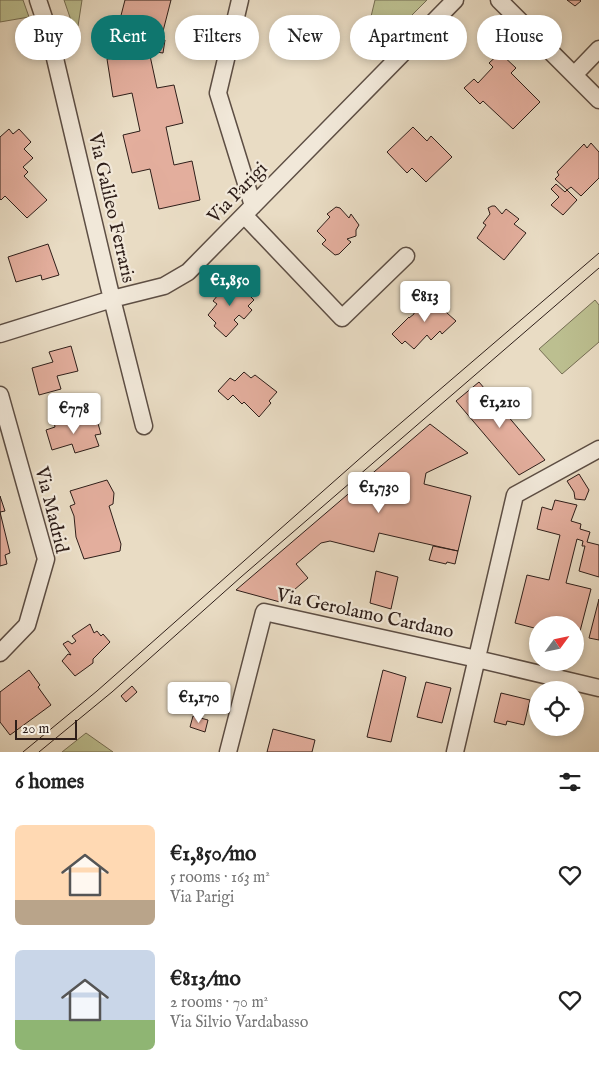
<!DOCTYPE html>
<meta charset="utf-8">
<style>
body{margin:0;font-family:"IM FELL English",serif;background:#f2f2f2;color:#222;height:100vh;display:flex;flex-direction:column;font-size:19px;white-space:nowrap}
*{box-sizing:border-box;margin:0}
p{font-size:16px;color:#767676}
.icon{flex:none;width:28px;height:28px;fill:none;stroke:currentColor;stroke-width:2;stroke-linecap:round;stroke-linejoin:round}
.map{position:relative;height:752px;overflow:hidden}
.sheet{display:flex;flex-direction:column;background:#fff;flex:1}
.sheet>*{flex:none}
.banner{position:absolute;left:15px;top:15px;width:570px;height:45px;display:flex;gap:10px}
.needle{width:32px;rotate:57deg}
.controls{position:absolute;left:529px;top:616px;display:grid;gap:10px}
.controls a{display:grid;place-items:center;width:55px;height:55px;border-radius:50%;background:#fff;box-shadow:0 2px 8px #0003;font-size:25px}
.scale{position:absolute;left:15px;bottom:12px;width:62px;box-sizing:border-box;padding-left:5px;border:2px solid #2e1e19;border-top:0;font-size:14px;line-height:18px;white-space:nowrap;color:#2e1e19;-webkit-text-stroke:4px #f1e8d9;paint-order:stroke}
.price{position:absolute;translate:-50% -42px;padding:0 11px;border-radius:5px;background:#fff;color:#222;font-size:16px;line-height:32px;filter:drop-shadow(0 1px 2px #0008)}
.price::after{content:'';position:absolute;left:50%;top:30px;width:15px;height:11px;margin-left:-8px;background:inherit;clip-path:polygon(0 0,100% 0,50% 100%)}
.price.current{background:#0f766e;color:#fff}
ul{padding:0;list-style:none}
li{display:flex;align-items:center;gap:15px;height:125px;padding:0 15px}
li span{display:grid;place-items:center;flex:none;width:140px;height:100px;border-radius:8px;color:#555}
li>.icon{margin-inline-start:auto}
span .icon{width:60px;height:60px;fill:#fffc;stroke-width:1}
li b{font-size:21px}
h2{display:flex;justify-content:space-between;align-items:center;height:60px;padding:0 15px;font-size:21px}
.chip{padding:0 18px;border-radius:22px;background:#fff;box-shadow:0 2px 8px #0003;font-size:18px;line-height:45px}
.chip.current{background:#0f766e;color:#fff}
.map>svg:first-child{display:block}
.green{fill:#bcbf90;stroke:#756e54}
.building{fill:#e3ae9d;stroke:#2e1e19}
.lines{fill:none;stroke-linecap:round;stroke-linejoin:round}
.minor-casing{stroke:#5d4e44;stroke-width:19}
.minor{stroke:#f1e8d9;stroke-width:16}
.tram{stroke:#2e1e19;stroke-width:1}
.labels{text-anchor:middle;dominant-baseline:central;stroke-width:4.5;stroke-linejoin:round;paint-order:stroke}
.street-label{font-size:19px;fill:#2e1e19;stroke:#f1e8d9}
</style>
<div class="map">
<svg width="599" height="752" viewBox="0 0 599 752">
<rect width="100%" height="100%" fill="#e9dcc4"/>
<filter id="stains"><feTurbulence type="fractalNoise" baseFrequency=".004" numOctaves="4"/><feColorMatrix values="0 0 0 0 .2 0 0 0 0 .09 0 0 0 0 .02 0 0 0 .5 -.17"/></filter>
<radialGradient id="worn" r=".72"><stop offset=".6" stop-color="#630" stop-opacity="0"/><stop offset="1" stop-color="#630" stop-opacity=".3"/></radialGradient>
<!-- green -->
<path class="green" d="M 0,0 L 23,0 L 29,17 L 0,22 Z
M 64,0 L 82,0 L 78,26 L 74,29 Z
M 375,0 L 427,0 L 378,49 L 368,29 Z
M 595,300 L 599,305 L 599,342 L 562,374 L 539,349 Z
M 86,733 L 113,752 L 62,752 Z"/>
<!-- building -->
<path class="building" d="M 125,0 L 171,0 L 161,39 L 165,40 L 163,53 L 149,51 L 157,88 L 174,85 L 183,123 L 166,127 L 174,165 L 192,161 L 200,200 L 159,209 L 150,169 L 132,173 L 123,135 L 140,131 L 132,93 L 113,97 L 107,59 L 115,58 L 114,50 L 117,40 L 122,42 L 125,29 L 118,27 Z
M 567,0 L 580,0 L 581,1 L 575,6 Z
M 500,53 L 516,68 L 511,73 L 540,102 L 513,129 L 483,101 L 480,104 L 464,88 L 474,79 L 478,83 L 493,67 L 489,63 Z
M 413,127 L 427,141 L 431,136 L 452,157 L 426,182 L 412,168 L 407,173 L 387,152 Z
M 9,129 L 13,134 L 19,129 L 31,142 L 24,149 L 33,158 L 23,167 L 28,172 L 24,176 L 47,200 L 27,218 L 5,196 L 1,200 L 0,199 L 0,137 Z
M 591,143 L 599,152 L 599,178 L 581,196 L 571,187 L 567,190 L 555,179 L 559,175 L 557,172 L 584,144 L 587,148 Z
M 556,184 L 565,192 L 567,190 L 577,200 L 563,215 L 551,205 L 559,197 L 551,189 Z
M 492,206 L 495,206 L 502,214 L 506,209 L 519,219 L 514,224 L 526,233 L 504,260 L 477,238 L 486,225 L 483,223 L 490,214 L 488,208 Z
M 336,207 L 340,208 L 349,218 L 351,214 L 359,225 L 356,230 L 356,236 L 347,239 L 351,242 L 339,254 L 335,255 L 322,244 L 326,240 L 317,231 L 330,217 L 327,214 Z
M 48,244 L 59,275 L 42,280 L 41,275 L 16,282 L 8,257 Z
M 223,282 L 227,286 L 247,286 L 247,293 L 254,300 L 248,306 L 252,310 L 244,319 L 239,315 L 234,320 L 238,324 L 226,337 L 214,326 L 216,323 L 208,315 L 217,304 L 213,301 L 218,295 L 214,291 Z
M 439,292 L 445,297 L 438,305 L 456,321 L 442,334 L 440,331 L 431,340 L 427,335 L 414,349 L 405,341 L 402,344 L 392,334 L 409,317 L 409,318 L 414,314 L 414,305 L 427,305 Z
M 71,346 L 78,371 L 57,376 L 61,389 L 39,395 L 32,368 L 53,362 L 49,352 Z
M 244,372 L 251,378 L 255,375 L 277,392 L 269,401 L 271,403 L 259,417 L 244,402 L 242,404 L 233,395 L 228,400 L 218,391 L 230,378 L 235,381 Z
M 479,382 L 545,460 L 519,475 L 456,401 Z
M 73,417 L 76,425 L 97,420 L 101,434 L 95,435 L 99,446 L 75,453 L 72,444 L 52,450 L 46,430 L 55,427 L 54,422 Z
M 430,424 L 468,453 L 426,473 L 424,484 L 471,496 L 458,551 L 379,533 L 374,552 L 330,541 L 321,543 L 296,564 L 308,578 L 280,602 L 236,590 Z
M 579,474 L 589,490 L 585,500 L 575,499 L 574,492 L 567,481 Z
M 107,480 L 114,493 L 113,504 L 109,506 L 121,544 L 120,551 L 84,559 L 76,537 L 74,516 L 70,506 L 75,504 L 70,491 Z
M 0,496 L 5,511 L 0,512 Z
M 555,500 L 577,505 L 571,521 L 581,524 L 580,529 L 590,532 L 587,542 L 599,545 L 599,577 L 579,571 L 585,546 L 582,546 L 583,541 L 577,539 L 566,583 L 591,589 L 578,639 L 575,639 L 575,625 L 538,625 L 538,629 L 515,623 L 527,575 L 549,580 L 560,535 L 537,529 L 542,507 L 552,510 Z
M 0,512 L 10,553 L 5,555 L 7,564 L 0,566 Z
M 433,546 L 458,551 L 455,564 L 447,562 L 446,564 L 429,560 Z
M 376,571 L 398,577 L 391,609 L 370,603 Z
M 599,599 L 599,640 L 589,638 Z
M 90,624 L 94,633 L 97,631 L 101,636 L 103,634 L 110,642 L 93,659 L 93,663 L 75,676 L 62,661 L 68,654 L 71,655 L 63,644 L 68,641 L 72,644 L 76,641 L 72,636 Z
M 29,670 L 40,685 L 38,687 L 51,705 L 10,735 L 0,722 L 0,692 Z
M 383,670 L 406,677 L 391,742 L 367,737 Z
M 426,682 L 451,688 L 442,723 L 417,717 Z
M 132,686 L 137,692 L 126,702 L 121,696 Z
M 501,693 L 530,700 L 524,725 L 507,721 L 506,725 L 494,722 Z
M 193,716 L 208,720 L 205,732 L 190,727 Z
M 273,729 L 315,740 L 312,752 L 267,752 Z"/>
<g class="lines">
<!-- minor casing -->
<g class="minor-casing">
<path id="minor" d="M 38,0 L 49,33 L 109,287 L 144,426
M 240,0 L 218,93 L 253,206
M 499,0 L 599,100
M 574,75 L 599,49
M 244,215 L 342,318 L 406,256
M 0,334 L 112,299 L 164,286 L 188,272 L 455,0
M 0,395 L 46,559 L 27,625 L 0,653
M 228,752 L 264,612 L 477,659 L 599,688
M 455,752 L 515,495 L 599,449"/>
</g>
<!-- minor -->
<use href="#minor" class="minor"/>
<!-- tram -->
<path class="tram" d="M 23,752 L 97,691 L 374,446 L 599,253
M 39,752 L 112,692 L 241,577 L 599,268"/>
</g>
<g class="labels">
<!-- street labels -->
<g class="street-label">
<text transform="translate(238 193) rotate(-46)">Via Parigi</text>
<text transform="translate(111 208) rotate(77)">Via Galileo Ferraris</text>
<text transform="translate(51 510) rotate(76)">Via Madrid</text>
<text transform="translate(365 614) rotate(12)">Via Gerolamo Cardano</text>
</g>
</g>
<rect width="100%" height="100%" filter="url(#stains)"/>
<rect width="100%" height="100%" fill="url(#worn)"/>
</svg>
<div class="controls">
<a><svg class="needle" viewBox="-14 -14 28 28"><path d="M0-13l5 13h-10z" fill="#e53935"/><path d="M0 13l5-13h-10z" fill="#767676"/></svg></a>
<a><svg class="icon" aria-label="locate" viewBox="0 0 24 24"><circle cx="12" cy="12" r="6"/><path d="M12 2v4M12 18v4M2 12h4M18 12h4"/></svg></a>
</div>
<div class="scale">20 m</div>
<b class="price current" style="left:230px;top:307px">€1,850</b>
<b class="price" style="left:425px;top:323px">€813</b>
<b class="price" style="left:500px;top:429px">€1,210</b>
<b class="price" style="left:74px;top:435px">€778</b>
<b class="price" style="left:379px;top:514px">€1,730</b>
<b class="price" style="left:199px;top:724px">€1,170</b>
<div class="banner">
<a class="chip">Buy</a>
<a class="chip current">Rent</a>
<a class="chip">Filters</a>
<a class="chip">New</a>
<a class="chip">Apartment</a>
<a class="chip">House</a>
</div>
</div>
<section class="sheet">
<h2>6 homes<svg class="icon" aria-label="filters" viewBox="0 0 24 24"><path d="M4 7h16M4 17h16"/><circle cx="9" cy="7" r="2"/><circle cx="15" cy="17" r="2"/></svg></h2>
<ul>
<li><span style="background:linear-gradient(#ffd9b3 75%,#b9a48a 0)"><svg class="icon" aria-label="home" viewBox="0 0 24 24"><path d="M3 11l9-7 9 7M6 9v11h12V9"/></svg></span><div><b>€1,850/mo</b><p>5 rooms · 163 m²</p><p>Via Parigi</p></div><svg class="icon" aria-label="heart" viewBox="0 0 24 24"><path d="M12 20l-8-8c-3-5 5-10 8-4 3-6 11-1 8 4z"/></svg></li>
<li><span style="background:linear-gradient(#c9d6e8 70%,#8fb573 0)"><svg class="icon" aria-label="home" viewBox="0 0 24 24"><path d="M3 11l9-7 9 7M6 9v11h12V9"/></svg></span><div><b>€813/mo</b><p>2 rooms · 70 m²</p><p>Via Silvio Vardabasso</p></div><svg class="icon" aria-label="heart" viewBox="0 0 24 24"><path d="M12 20l-8-8c-3-5 5-10 8-4 3-6 11-1 8 4z"/></svg></li>
</ul>
</section>
